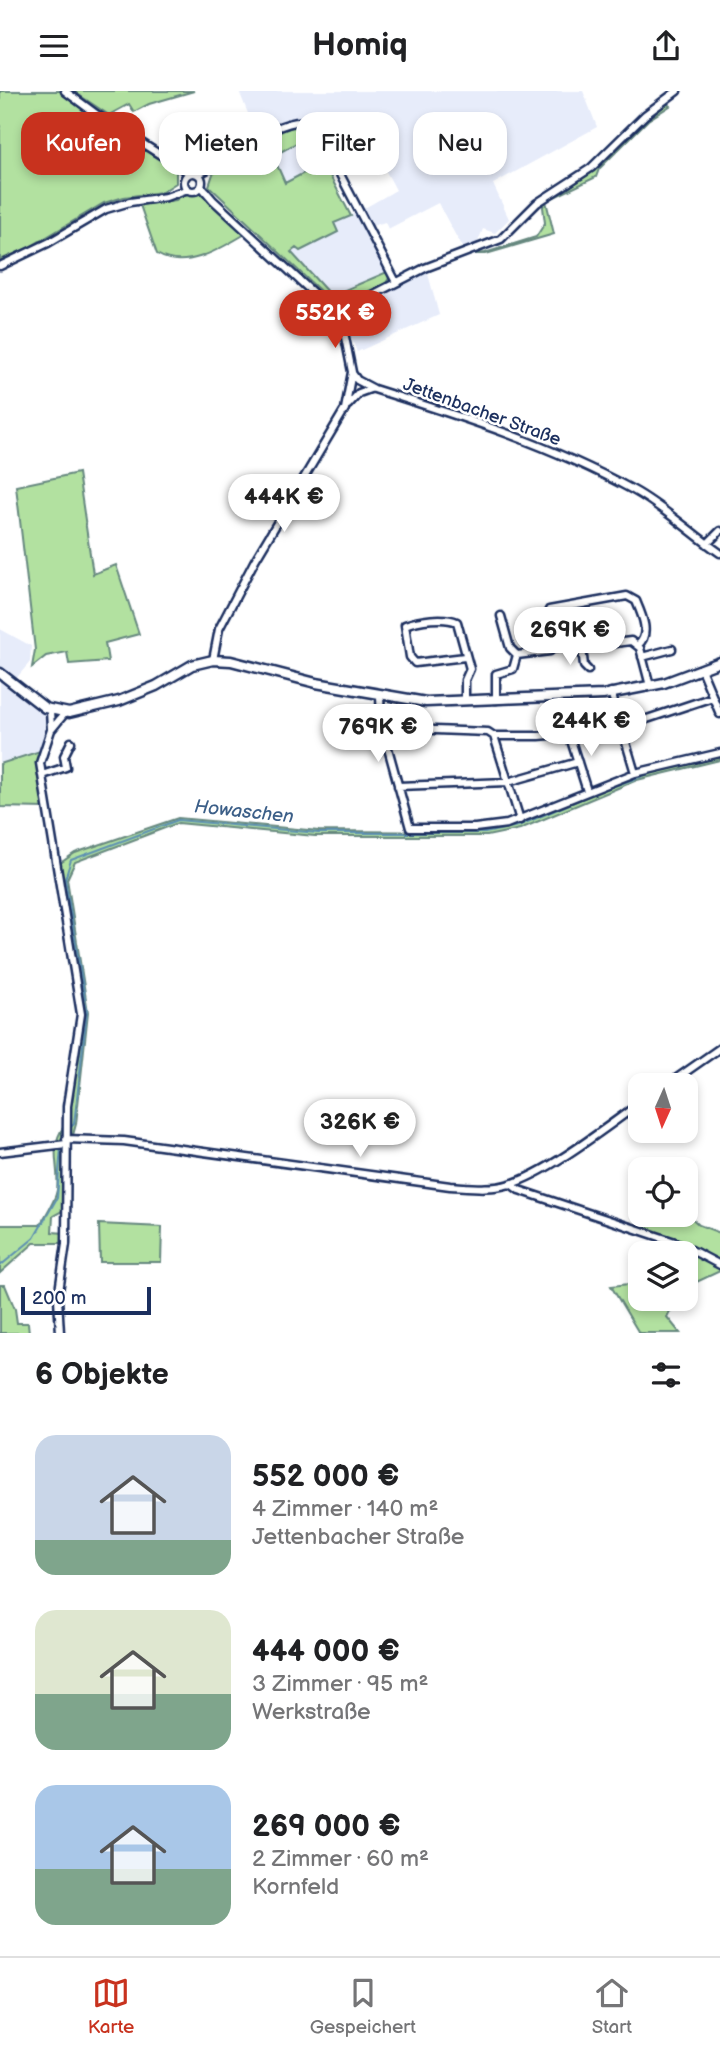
<!DOCTYPE html>
<html lang="de">
<meta charset="utf-8">
<style>
body{margin:0;font-family:"Balsamiq Sans",sans-serif;background:#f2f2f2;color:#202124;height:100vh;display:flex;flex-direction:column;font-size:26px;white-space:nowrap}
*{box-sizing:border-box;margin:0}
p{font-size:23px;color:#757577}
.icon{flex:none;width:38px;height:38px;fill:none;stroke:currentColor;stroke-width:2;stroke-linecap:round;stroke-linejoin:round}
.map{position:relative;height:1242px;overflow:hidden}
.panel{display:flex;flex-direction:column;background:#fff;flex:1}
.panel>*{flex:none}
.banner{position:absolute;left:21px;top:21px;width:679px;height:63px;display:flex;gap:14px}
.needle{width:46px;rotate:183deg}
.controls{position:absolute;left:628px;top:982px;display:grid;gap:14px}
.controls a{display:grid;place-items:center;width:70px;height:70px;border-radius:14px;background:#fff;box-shadow:0 4px 10px #0003;font-size:35px}
.scale{position:absolute;left:21px;bottom:18px;width:130px;box-sizing:border-box;padding-left:7px;border:4px solid #1b2f5e;border-top:0;font-size:19px;line-height:24px;white-space:nowrap;color:#1b2f5e;-webkit-text-stroke:5px #fff;paint-order:stroke}
.price{position:absolute;translate:-50% -60px;padding:0 16px;border-radius:24px;background:#fff;color:#222;font-size:23px;line-height:46px;filter:drop-shadow(0 2px 4px #0008)}
.price::after{content:'';position:absolute;left:50%;top:42px;width:21px;height:16px;margin-left:-10px;background:inherit;clip-path:polygon(0 0,100% 0,50% 100%)}
.price.selected{background:#c8321e;color:#fff}
ul{padding:0;list-style:none}
li{display:flex;align-items:center;gap:21px;height:175px;padding:0 35px}
li span{display:grid;place-items:center;flex:none;width:196px;height:140px;border-radius:21px;color:#555}
li>.icon{margin-inline-start:auto}
span .icon{width:84px;height:84px;fill:#fffc;stroke-width:1}
li b{font-size:30px}
h2{display:flex;justify-content:space-between;align-items:center;height:84px;padding:0 35px;font-size:30px}
.pill{padding:0 24px;border-radius:21px;background:#fff;box-shadow:0 4px 10px #0003;font-size:24px;line-height:63px}
.pill.selected{background:#c8321e;color:#fff}
header{display:flex;justify-content:space-between;align-items:center;height:91px;padding:0 35px;background:#fff;font-size:32px;font-weight:700}
.tab-bar{display:flex;justify-content:space-around;align-items:center;height:98px;border-top:2px solid #e0e0e0;background:#fff;font-size:19px;color:#757577}
.tab-bar a{display:grid;justify-items:center;gap:4px}
.tab-bar .selected{color:#c8321e}
.map>svg:first-child{display:block}
.built{fill:#e7ecfa}
.green{fill:#b2e1a0;stroke:#66887f;stroke-width:2}
.lines{fill:none;stroke-linecap:round;stroke-linejoin:round}
.stream{stroke:#5d90b2;stroke-width:2}
.minor-casing{stroke:#1b2f5e;stroke-width:11}
.major-casing{stroke:#1b2f5e;stroke-width:13}
.minor{stroke:#fff;stroke-width:6}
.major{stroke:#fff;stroke-width:8}
.labels{text-anchor:middle;dominant-baseline:central;stroke-width:5;stroke-linejoin:round;paint-order:stroke}
.street-label{font-size:18px;fill:#1b2f5e;stroke:#fff}
.water-label{font-size:19px;font-style:italic;fill:#3c5f88;stroke:#fff}
</style>
<header><svg class="icon" aria-label="menu" viewBox="0 0 24 24"><path d="M4 6h16M4 12h16M4 18h16"/></svg>Homiq<svg class="icon" aria-label="share" viewBox="0 0 24 24"><path d="M12 15V3M7 8l5-5 5 5M5 13v7h14v-7"/></svg></header>
<div class="map">
<svg width="720" height="1242" viewBox="0 0 720 1242">
<rect width="100%" height="100%" fill="#fff"/>
<filter id="ink" filterUnits="userSpaceOnUse"><feTurbulence type="fractalNoise" baseFrequency=".0143" numOctaves="2"/><feDisplacementMap in="SourceGraphic" scale="14" xChannelSelector="R" yChannelSelector="G"/><feConvolveMatrix kernelMatrix="1 2 1 2 8 2 1 2 1" color-interpolation-filters="sRGB"/></filter>
<g filter="url(#ink)">
<!-- built -->
<path class="built" d="M 239,0 L 583,0 L 597,36 L 493,93 L 509,128 L 495,142 L 483,138 L 477,153 L 463,158 L 438,112 L 388,138 L 385,131 L 372,135 L 363,118 L 396,99 L 374,58 L 355,66 L 352,61 L 338,66 L 317,25 L 311,30 L 302,29 L 257,45 Z
M 311,44 L 326,71 L 285,92 L 272,65 Z
M 356,122 L 387,181 L 331,205 L 290,161 L 338,141 L 334,132 Z
M 427,179 L 439,224 L 357,261 L 341,223 Z
M 0,538 L 31,555 L 30,571 L 14,590 L 0,579 Z
M 0,588 L 44,622 L 47,639 L 40,660 L 0,673 Z"/>
<!-- green -->
<path class="green" d="M 0,0 L 62,0 L 162,66 L 176,81 L 176,92 L 162,101 L 124,106 L 104,112 L 28,157 L 0,169 Z
M 73,0 L 194,0 L 149,13 L 134,21 L 129,13 L 109,24 Z
M 666,12 L 670,15 L 648,29 L 599,78 L 596,86 L 546,110 L 554,143 L 486,163 L 471,163 L 485,162 L 536,146 L 545,132 L 543,116 L 545,109 L 593,79 L 633,37 Z
M 296,34 L 307,35 L 315,42 L 273,65 L 285,92 L 321,73 L 325,75 L 351,125 L 334,132 L 338,141 L 300,160 L 296,157 L 291,161 L 331,205 L 387,181 L 389,187 L 386,192 L 337,216 L 209,95 L 213,83 L 280,41 Z
M 186,101 L 200,103 L 247,142 C 223,156 186,181 157,163 L 140,114 L 176,109 Z
M 78,382 L 93,483 L 116,474 L 139,543 L 105,552 L 108,570 L 69,573 L 67,561 L 46,565 L 32,576 L 35,559 L 16,395 Z
M 40,660 L 45,717 L 0,716 L 0,673 Z
M 720,664 L 720,669 L 637,689 L 520,738 L 487,745 L 315,745 L 178,732 L 75,771 L 67,788 L 88,921 L 76,1033 L 73,1044 L 69,1042 L 69,1015 L 83,930 L 59,773 L 75,762 L 178,727 L 319,740 L 480,741 L 520,732 L 635,684 Z
M 64,1035 L 64,1119 L 53,1125 L 52,1141 L 65,1142 L 64,1152 L 34,1152 L 0,1182 L 0,1134 L 40,1134 C 46,1123 55,1111 57,1099 C 60,1073 48,1058 64,1035 Z
M 686,1122 L 699,1134 L 720,1142 L 720,1170 L 693,1155 L 643,1137 L 660,1124 L 673,1124 L 677,1128 L 674,1124 Z
M 99,1133 L 162,1136 L 161,1171 L 100,1171 Z
M 678,1153 L 718,1175 L 720,1180 L 686,1196 L 686,1162 L 669,1162 Z
M 640,1190 L 640,1208 L 682,1208 L 681,1215 L 670,1220 L 667,1226 L 680,1242 L 639,1242 L 611,1195 L 638,1192 Z
M 0,1194 L 5,1194 L 15,1218 L 17,1232 L 28,1232 L 29,1242 L 0,1242 Z"/>
<g class="lines">
<!-- stream -->
<path class="stream" d="M 70,1037 L 74,1033 L 87,920 L 65,788 L 71,769 L 178,729 L 318,742 L 485,742 L 518,735 L 600,700 L 654,681
M 0,1175 L 34,1147 L 57,1107 L 61,1056"/>
<!-- minor casing -->
<g class="minor-casing">
<path id="minor" d="M 65,0 L 96,23 L 189,82
M184 91a9 9 0 1 1 18 0a9 9 0 1 1-18 0Z
M 198,83 C 229,71 275,26 307,31 L 318,41 L 396,191
M 201,95 L 213,109 L 325,213 L 345,246 L 352,281 L 345,318 L 255,469 L 219,538 L 213,569
M 0,175 L 48,152 L 106,118 L 130,111 L 166,106 L 188,98
M 333,224 L 425,177 L 501,148 L 537,112 L 591,77 L 645,24 L 677,0
M 352,282 L 357,289 L 374,298 C 463,326 551,354 633,399 C 664,416 691,442 720,462
M 348,314 L 359,302 L 370,298
M 707,453 L 720,440
M 501,525 L 510,557 L 517,564
M 553,556 L 545,529 L 549,519 L 627,505 L 636,510 C 642,524 651,543 638,554
M 582,556 L 584,575 L 588,579
M 517,564 L 550,560 L 553,556 L 582,556 L 631,550 L 640,557 L 650,595
M 465,566 L 415,572 L 410,566 L 405,534 C 418,529 444,525 457,531 L 470,578 L 465,589 L 465,609
M 642,566 L 672,558
M 701,578 L 720,623
M 611,601 L 635,682
M 380,604 L 381,632 L 410,737 L 475,737 L 507,733 L 635,682 L 720,662
M 496,609 L 496,583 L 513,578 L 517,564
M 50,619 L 51,638
M 382,637 L 488,641 L 494,645 L 539,645 L 620,637 L 713,606
M 569,643 L 587,700
M 494,645 L 520,729
M 42,684 L 66,676 L 64,665 L 71,651
M 398,695 L 508,691 L 578,671
M 667,994 L 720,957
M 66,1048 L 124,1050 L 450,1095 C 469,1096 491,1099 510,1093 C 546,1083 608,1035 640,1012
M 0,1061 L 66,1053
M 511,1093 L 519,1099 L 678,1152 L 720,1174
M 60,1242 L 58,1207 L 66,1153 L 67,1015 L 81,923 L 40,672 L 51,639 L 65,622"/>
</g>
<!-- major casing -->
<g class="major-casing">
<path id="major" d="M 0,582 L 45,617 L 69,622 L 119,610 L 156,595 L 192,574 L 213,569 L 231,570 L 316,592 L 426,611 L 603,604 L 664,592 L 720,571"/>
</g>
<!-- minor -->
<use href="#minor" class="minor"/>
<!-- major -->
<use href="#major" class="major"/>
</g>
</g>
<g class="labels">
<!-- street labels -->
<g class="street-label">
<text transform="translate(482 321) rotate(20)">Jettenbacher Straße</text>
</g>
<!-- water labels -->
<g class="water-label">
<text transform="translate(244 721) rotate(6)">Howaschen</text>
</g>
</g>
</svg>
<div class="controls">
<a><svg class="needle" viewBox="-14 -14 28 28"><path d="M0-13l5 13h-10z" fill="#e53935"/><path d="M0 13l5-13h-10z" fill="#757577"/></svg></a>
<a><svg class="icon" aria-label="locate" viewBox="0 0 24 24"><circle cx="12" cy="12" r="6"/><path d="M12 2v4M12 18v4M2 12h4M18 12h4"/></svg></a>
<a><svg class="icon" aria-label="layers" viewBox="0 0 24 24"><path d="M12 4l9 5-9 5-9-5zM3 14l9 5 9-5"/></svg></a>
</div>
<div class="scale">200 m</div>
<b class="price selected" style="left:335px;top:259px">552K €</b>
<b class="price" style="left:284px;top:443px">444K €</b>
<b class="price" style="left:570px;top:576px">269K €</b>
<b class="price" style="left:591px;top:667px">244K €</b>
<b class="price" style="left:378px;top:673px">769K €</b>
<b class="price" style="left:360px;top:1068px">326K €</b>
<div class="banner">
<a class="pill selected">Kaufen</a>
<a class="pill">Mieten</a>
<a class="pill">Filter</a>
<a class="pill">Neu</a>
</div>
</div>
<section class="panel">
<h2>6 Objekte<svg class="icon" aria-label="filters" viewBox="0 0 24 24"><path d="M4 7h16M4 17h16"/><circle cx="9" cy="7" r="2"/><circle cx="15" cy="17" r="2"/></svg></h2>
<ul>
<li><span style="background:linear-gradient(#c9d6e8 75%,#7fa58c 0)"><svg class="icon" aria-label="home" viewBox="0 0 24 24"><path d="M3 11l9-7 9 7M6 9v11h12V9"/></svg></span><div><b>552 000 €</b><p>4 Zimmer · 140 m²</p><p>Jettenbacher Straße</p></div></li>
<li><span style="background:linear-gradient(#dfe7d0 60%,#7fa58c 0)"><svg class="icon" aria-label="home" viewBox="0 0 24 24"><path d="M3 11l9-7 9 7M6 9v11h12V9"/></svg></span><div><b>444 000 €</b><p>3 Zimmer · 95 m²</p><p>Werkstraße</p></div></li>
<li><span style="background:linear-gradient(#a9c7e8 60%,#7fa58c 0)"><svg class="icon" aria-label="home" viewBox="0 0 24 24"><path d="M3 11l9-7 9 7M6 9v11h12V9"/></svg></span><div><b>269 000 €</b><p>2 Zimmer · 60 m²</p><p>Kornfeld</p></div></li>
</ul>
</section>
<nav class="tab-bar">
<a class="selected"><svg class="icon" aria-label="map" viewBox="0 0 24 24"><path d="M3 6l6-2 6 2 6-2v14l-6 2-6-2-6 2zM9 4v14M15 6v14"/></svg>Karte</a>
<a><svg class="icon" aria-label="saved" viewBox="0 0 24 24"><path d="M7 4h10v16l-5-4-5 4z"/></svg>Gespeichert</a>
<a><svg class="icon" aria-label="home" viewBox="0 0 24 24"><path d="M3 11l9-7 9 7M6 9v11h12V9"/></svg>Start</a>
</nav>
